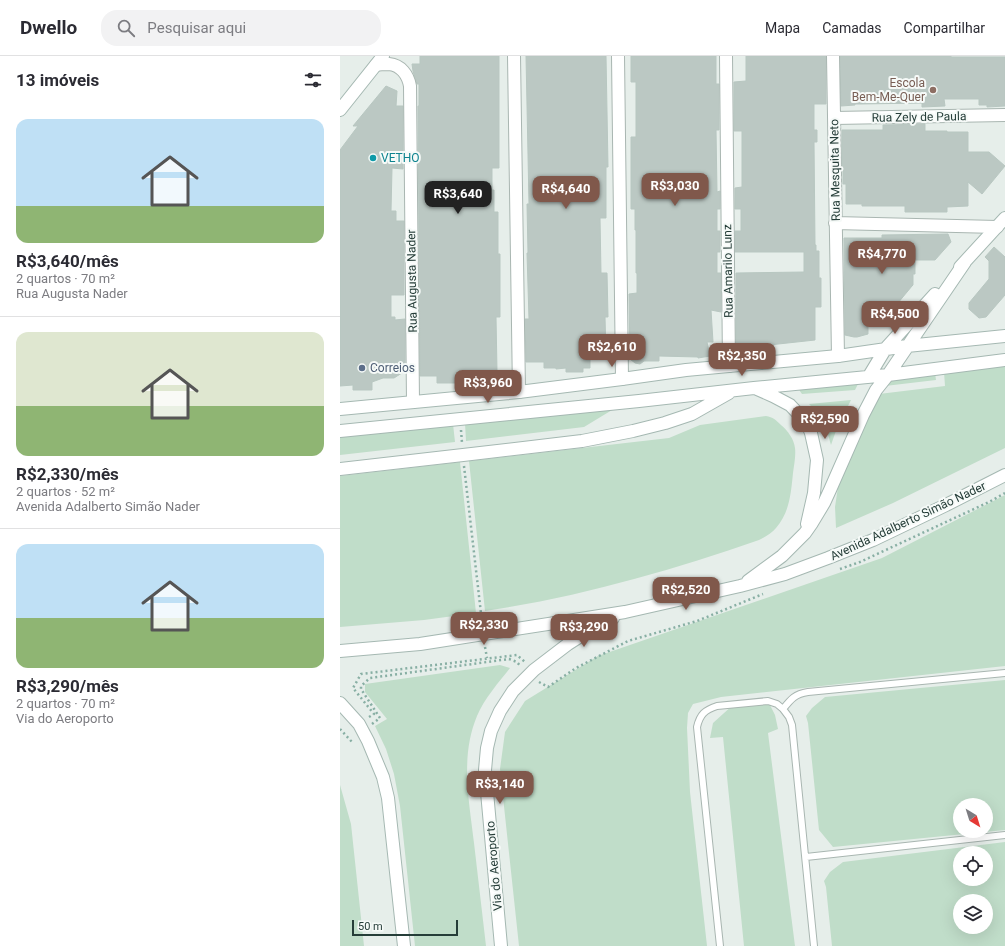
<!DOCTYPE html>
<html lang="pt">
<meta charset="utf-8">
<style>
body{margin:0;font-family:Roboto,sans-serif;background:#f2f2f3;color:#2b2b33;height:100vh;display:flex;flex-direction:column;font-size:15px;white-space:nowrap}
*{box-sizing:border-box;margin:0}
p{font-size:13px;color:#7c7c81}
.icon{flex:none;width:22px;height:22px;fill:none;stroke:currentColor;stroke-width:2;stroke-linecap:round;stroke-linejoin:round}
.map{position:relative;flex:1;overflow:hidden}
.details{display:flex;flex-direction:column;background:#fff;width:340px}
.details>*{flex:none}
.needle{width:26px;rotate:142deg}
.buttons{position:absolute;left:613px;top:742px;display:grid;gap:8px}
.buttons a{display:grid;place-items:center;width:40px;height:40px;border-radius:50%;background:#fff;box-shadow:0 4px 16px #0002;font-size:20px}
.scale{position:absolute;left:12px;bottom:10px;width:106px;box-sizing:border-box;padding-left:4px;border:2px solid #263e39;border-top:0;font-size:11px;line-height:14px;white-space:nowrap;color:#263e39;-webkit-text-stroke:3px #f6faf8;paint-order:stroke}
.price{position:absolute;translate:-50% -34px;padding:0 9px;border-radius:8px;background:#80584b;color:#fff;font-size:13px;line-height:26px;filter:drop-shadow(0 1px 2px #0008)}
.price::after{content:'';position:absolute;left:50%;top:24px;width:12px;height:9px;margin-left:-6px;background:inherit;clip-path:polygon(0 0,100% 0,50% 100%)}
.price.current{background:#222;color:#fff}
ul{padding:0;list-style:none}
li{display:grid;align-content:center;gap:8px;height:212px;padding:0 16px}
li+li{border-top:1px solid #e1e1e2}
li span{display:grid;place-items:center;height:124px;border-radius:12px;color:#555}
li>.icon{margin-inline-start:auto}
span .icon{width:72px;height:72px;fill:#fffc;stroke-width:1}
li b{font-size:17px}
h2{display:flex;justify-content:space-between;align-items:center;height:48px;padding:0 16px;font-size:17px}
header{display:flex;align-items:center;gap:24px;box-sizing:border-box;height:56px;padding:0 20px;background:#fff;border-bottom:1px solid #e1e1e2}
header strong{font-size:19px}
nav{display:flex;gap:22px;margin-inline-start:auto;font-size:14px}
.search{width:280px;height:36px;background:#f2f2f3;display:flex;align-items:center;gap:10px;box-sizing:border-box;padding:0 14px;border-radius:16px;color:#7c7c81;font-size:15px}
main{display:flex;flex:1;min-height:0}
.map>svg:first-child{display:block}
.green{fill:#c0ddc9;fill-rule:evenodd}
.building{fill:#bbc8c3;stroke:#b8c7c1}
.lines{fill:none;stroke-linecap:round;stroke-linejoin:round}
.lane-casing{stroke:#a9b6b1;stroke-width:8}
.street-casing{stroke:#a9b6b1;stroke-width:14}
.secondary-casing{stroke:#a5b8b2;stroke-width:14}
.path{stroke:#88afa4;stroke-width:2.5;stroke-dasharray:2 3;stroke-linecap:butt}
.lane{stroke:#fff;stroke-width:6}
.street{stroke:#fff;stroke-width:12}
.secondary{stroke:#fff;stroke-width:12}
.education-dot{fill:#8d6e63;stroke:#f6faf8;stroke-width:1.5}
.culture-dot{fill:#0f9aa8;stroke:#f6faf8;stroke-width:1.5}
.service-dot{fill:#5c6f8a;stroke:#f6faf8;stroke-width:1.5}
.labels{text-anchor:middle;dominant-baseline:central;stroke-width:4;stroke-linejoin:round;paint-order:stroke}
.education-label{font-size:12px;fill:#785e54;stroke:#f6faf8;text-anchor:end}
.street-label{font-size:12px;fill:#263e39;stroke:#f6faf8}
.culture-label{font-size:12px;fill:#0d838f;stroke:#f6faf8;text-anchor:start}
.service-label{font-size:12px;fill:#4e5e75;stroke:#f6faf8;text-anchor:start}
</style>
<header>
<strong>Dwello</strong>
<div class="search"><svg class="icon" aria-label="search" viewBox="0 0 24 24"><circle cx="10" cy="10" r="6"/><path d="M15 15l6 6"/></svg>Pesquisar aqui</div>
<nav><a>Mapa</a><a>Camadas</a><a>Compartilhar</a></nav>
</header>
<main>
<section class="details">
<h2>13 imóveis<svg class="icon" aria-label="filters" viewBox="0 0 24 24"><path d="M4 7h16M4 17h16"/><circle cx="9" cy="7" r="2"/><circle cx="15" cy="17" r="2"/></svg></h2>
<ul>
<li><span style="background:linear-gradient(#bfe0f5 70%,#8fb573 0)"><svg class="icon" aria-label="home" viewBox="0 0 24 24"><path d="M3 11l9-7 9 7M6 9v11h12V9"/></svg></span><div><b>R$3,640/mês</b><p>2 quartos · 70 m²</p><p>Rua Augusta Nader</p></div></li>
<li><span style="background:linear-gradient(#dfe7d0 60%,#8fb573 0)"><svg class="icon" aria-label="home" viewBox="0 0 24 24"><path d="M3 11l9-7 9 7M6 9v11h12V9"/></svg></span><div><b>R$2,330/mês</b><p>2 quartos · 52 m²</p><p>Avenida Adalberto Simão Nader</p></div></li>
<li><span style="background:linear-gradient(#bfe0f5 60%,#8fb573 0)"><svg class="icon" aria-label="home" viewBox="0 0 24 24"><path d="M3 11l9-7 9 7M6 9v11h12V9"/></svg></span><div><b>R$3,290/mês</b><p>2 quartos · 70 m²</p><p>Via do Aeroporto</p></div></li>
</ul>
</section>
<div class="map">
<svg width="665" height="890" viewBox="0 0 665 890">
<rect width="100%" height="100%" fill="#e6eeea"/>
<!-- green -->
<path class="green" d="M 665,310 L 665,392 L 553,447 L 496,472 L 495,451 L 498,431 L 520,370 L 539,338 L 605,330 L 604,316 Z
M 595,317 L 596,324 L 545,330 L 551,322 Z
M 519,326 L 515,334 L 462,338 L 457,331 Z
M 511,344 L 497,372 L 491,389 C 486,369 483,362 469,348 Z
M 277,351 L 244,371 L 126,385 L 125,367 Z
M 426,360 C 433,361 436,364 441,369 C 448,375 454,383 455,392 C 456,400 454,409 453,417 C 451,436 450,456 436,472 C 432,477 425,481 419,484 C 330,515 239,541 145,555 L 129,405 L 329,382 L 360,369 Z
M 113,368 L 115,386 L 0,399 L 0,381 Z
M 120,406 L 136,557 L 84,564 L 0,571 L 0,420 Z
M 665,439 L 665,610 L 381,641 L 353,648 L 348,657 L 347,672 L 350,736 L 360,827 L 367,890 L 179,890 L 160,713 L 165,676 L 185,645 L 258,600 L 542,502 Z
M 160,609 L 170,612 C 159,626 144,643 137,660 C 120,701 129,744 134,787 C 138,821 142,856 146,890 L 75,890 L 60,750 L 54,718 L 46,693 L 35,670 L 47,663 L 25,636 L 25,628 Z
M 665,624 L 665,774 L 493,791 L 479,774 L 468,667 L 466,660 L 472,652 L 485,641 ZM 620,749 L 646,749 L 646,775 L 620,775 Z
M 428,645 L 435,659 L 438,673 L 428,677 L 455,890 L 404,890 L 383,681 L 370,682 L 373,667 L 394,648 Z
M 0,729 L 11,768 L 24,890 L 0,890 Z
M 665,786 L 665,890 L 492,890 L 486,831 L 484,825 L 490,816 L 503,806 ZM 620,797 L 646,797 L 646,823 L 620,823 ZM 620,845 L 646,845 L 646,871 L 620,871 Z"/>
<!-- building -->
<path class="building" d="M 80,0 L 159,0 L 159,112 L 152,112 L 152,134 L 154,134 L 154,156 L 158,156 L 158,198 L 160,198 L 160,261 L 156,261 L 157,316 L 138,317 L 138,321 L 117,322 L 117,327 L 97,327 L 97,320 L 80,320 L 78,50 L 79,50 L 79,28 L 77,28 L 73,15 L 72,8 L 80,8 Z
M 186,0 L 266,0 L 268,111 L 266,111 L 266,162 L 260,162 L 261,217 L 267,217 L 268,261 L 265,261 L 266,299 L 250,299 L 250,312 L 243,312 L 243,316 L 226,316 L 226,312 L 216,313 L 216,312 L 204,312 L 204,306 L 186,306 L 185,263 L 189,263 L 187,197 L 188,197 L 187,148 L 189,148 Z
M 291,0 L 376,0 L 376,28 L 379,28 L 379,74 L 376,74 L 377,136 L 380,135 L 380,153 L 377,153 L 377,175 L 380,175 L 380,196 L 377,196 L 377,217 L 381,217 L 381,256 L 371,254 L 373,286 L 367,286 L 370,300 L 358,302 L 358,301 L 319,300 L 319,305 L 304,305 L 300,308 L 295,307 L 290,303 L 289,238 L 297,237 L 297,217 L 296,217 L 296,174 L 295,174 L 295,153 L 291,153 L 291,81 L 296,81 L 296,26 L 291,26 Z
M 406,0 L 486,0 L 486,48 L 474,48 L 474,74 L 477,74 L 477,86 L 474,86 L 475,189 L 476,189 L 476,195 L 479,195 L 479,222 L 481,222 L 481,251 L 475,251 L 475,284 L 429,289 L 396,289 L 396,217 L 464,216 L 464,196 L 395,196 L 395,175 L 401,175 L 401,153 L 395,153 L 395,132 L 402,131 L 402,75 L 394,75 L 394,26 L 406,25 Z
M 500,0 L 611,0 L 611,1 L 665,1 L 665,50 L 647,51 L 647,49 L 639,49 L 639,43 L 604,43 L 605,50 L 582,51 L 582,47 L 520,48 L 515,48 L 515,49 L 501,50 Z
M 46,30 L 57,35 L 56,50 L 63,50 L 63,113 L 52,112 L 51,155 L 56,155 L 56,165 L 64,165 L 64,239 L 51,239 L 51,261 L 55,261 L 55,264 L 65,263 L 65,315 L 54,322 L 43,322 L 32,326 L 32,334 L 13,334 L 13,329 L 0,330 L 0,94 L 18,70 L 13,70 Z
M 585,68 L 585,75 L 607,75 L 607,76 L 628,76 L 628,96 L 649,96 L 665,110 L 642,138 L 628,126 L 628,150 L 607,151 L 607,156 L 565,156 L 565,150 L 522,150 L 522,148 L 506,148 L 506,128 L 503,128 L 503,113 L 502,113 L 502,74 L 543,74 L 543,69 Z
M 608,178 L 611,186 L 595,204 L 575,204 L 575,218 L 573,218 L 573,229 L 572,230 L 543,265 L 528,266 L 528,278 L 517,281 L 514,281 L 505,279 L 504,182 L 542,182 L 542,179 Z
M 654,191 L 665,201 L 665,239 L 646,261 L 639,262 L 629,253 L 629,247 L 649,223 L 649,205 L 645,201 Z"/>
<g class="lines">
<!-- lane casing -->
<g class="lane-casing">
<path id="lane" d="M 443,653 C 451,643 455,638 468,636 L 665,617
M 466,801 L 665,779
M 380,890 L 357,671 C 360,658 365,654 377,650 L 428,645 L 437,648 L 443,653 L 449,661 L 452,669 L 474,890"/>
</g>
<!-- street casing -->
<g class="street-casing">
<path id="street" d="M 174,0 L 179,336
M 278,0 L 282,323
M 386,0 L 389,310
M 493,0 L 498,300
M 36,9 C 40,8 45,8 49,8 C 61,9 68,19 70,30 L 73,346
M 494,62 L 665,59
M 495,167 L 657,171"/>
</g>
<!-- secondary casing -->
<g class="secondary-casing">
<path id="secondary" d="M 0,54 L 43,0
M 620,211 L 665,162
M 529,320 L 546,292 L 595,238
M 415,332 L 433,340 L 450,349 L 467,367 L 471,377 L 477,404 L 474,437 L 467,468
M 0,353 L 179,336 L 282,323 L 346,314 L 498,300 L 567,290 L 665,280
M 0,375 L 299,345 L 414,332 L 548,319 L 665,304
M 0,413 L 123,399 L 242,385 L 293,375 L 325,367 L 352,358 L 389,337
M 408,525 L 442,500 L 465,477 L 472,467 L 484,447 L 490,434 L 523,359 L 536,334 L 548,319 L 625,206
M 0,595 L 80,588 L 285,556 L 400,530 L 445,518 L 488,502 L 533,484 L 606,449 L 665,419
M 0,647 L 19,668 L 28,685 L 43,721 L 48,742 L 64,890
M 161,890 L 145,714 L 147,692 L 151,675 L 160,655 L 173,635 L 194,614 L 228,588 L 253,572 L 273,562"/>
</g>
<!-- path -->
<path class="path" d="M 121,374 L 122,387
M 124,410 L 142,566
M 500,513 L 520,506 L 649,446 L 665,437
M 145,591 L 147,602
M 199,626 L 208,631 L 236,612 L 288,585 L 357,565 L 423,538
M 29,661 L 34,658 L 13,632 L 21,618 L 177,599 L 185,606
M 32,668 L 40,662 L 21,633 L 21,630 L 30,622 L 169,603 L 177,606 L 181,611
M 0,673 L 12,686"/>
<!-- lane -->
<use href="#lane" class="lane"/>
<!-- street -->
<use href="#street" class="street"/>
<!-- secondary -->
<use href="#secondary" class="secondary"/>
</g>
<!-- markers -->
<circle class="education-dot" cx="593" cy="34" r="4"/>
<circle class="culture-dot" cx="33" cy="102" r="4"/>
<circle class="service-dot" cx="22" cy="312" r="4"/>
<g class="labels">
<!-- education labels -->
<g class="education-label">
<text x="585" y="27">Escola<tspan x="585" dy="14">Bem-Me-Quer</tspan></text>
</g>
<!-- street labels -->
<g class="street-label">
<text transform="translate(579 61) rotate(-1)">Rua Zely de Paula</text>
<text transform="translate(495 114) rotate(-91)">Rua Mesquita Neto</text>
<text transform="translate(388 215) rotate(-91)">Rua Amarilo Lunz</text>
<text transform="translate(72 225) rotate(-91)">Rua Augusta Nader</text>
<text transform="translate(568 465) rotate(-25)">Avenida Adalberto Simão Nader</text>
<text transform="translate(154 810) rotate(-95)">Via do Aeroporto</text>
</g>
<!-- culture labels -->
<g class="culture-label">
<text x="41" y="102">VETHO</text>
</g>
<!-- service labels -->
<g class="service-label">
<text x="30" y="312">Correios</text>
</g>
</g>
</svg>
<div class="buttons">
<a><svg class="needle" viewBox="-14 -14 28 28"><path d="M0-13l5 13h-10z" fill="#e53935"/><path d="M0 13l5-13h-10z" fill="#7c7c81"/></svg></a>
<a><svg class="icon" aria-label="locate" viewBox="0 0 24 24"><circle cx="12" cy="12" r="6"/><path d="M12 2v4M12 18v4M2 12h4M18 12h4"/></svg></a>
<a><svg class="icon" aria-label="layers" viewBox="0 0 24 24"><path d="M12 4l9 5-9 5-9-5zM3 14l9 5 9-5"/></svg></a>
</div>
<div class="scale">50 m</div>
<b class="price" style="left:335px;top:151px">R$3,030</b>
<b class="price" style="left:226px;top:154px">R$4,640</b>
<b class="price current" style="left:118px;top:159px">R$3,640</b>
<b class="price" style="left:542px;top:219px">R$4,770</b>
<b class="price" style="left:555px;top:279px">R$4,500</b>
<b class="price" style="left:272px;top:312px">R$2,610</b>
<b class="price" style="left:402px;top:321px">R$2,350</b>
<b class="price" style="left:148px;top:348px">R$3,960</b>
<b class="price" style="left:485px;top:384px">R$2,590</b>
<b class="price" style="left:346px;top:555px">R$2,520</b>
<b class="price" style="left:144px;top:590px">R$2,330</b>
<b class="price" style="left:244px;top:592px">R$3,290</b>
<b class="price" style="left:160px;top:749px">R$3,140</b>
</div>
</main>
